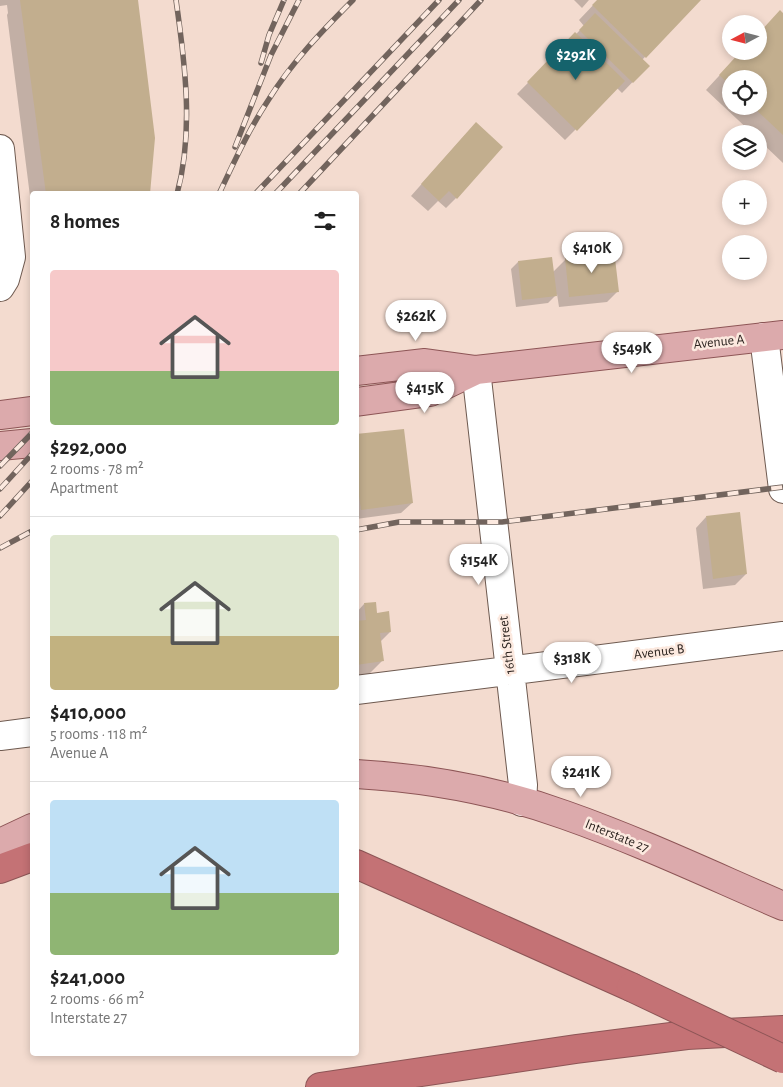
<!DOCTYPE html>
<meta charset="utf-8">
<style>
body{margin:0;font-family:"Alegreya Sans",sans-serif;background:#f2f2f2;color:#222;height:100vh;display:flex;flex-direction:column;font-size:19px;white-space:nowrap}
*{box-sizing:border-box;margin:0}
p{font-size:16px;color:#767676}
.icon{flex:none;width:28px;height:28px;fill:none;stroke:currentColor;stroke-width:2;stroke-linecap:round;stroke-linejoin:round}
.map{position:relative;flex:1;overflow:hidden}
.drawer{position:absolute;left:30px;top:191px;width:329px;height:865px;display:flex;flex-direction:column;background:#fff;border-radius:5px;box-shadow:0 2px 8px #0003}
.drawer>*{flex:none}
.needle{width:32px;rotate:263deg}
.controls{position:absolute;left:722px;top:15px;display:grid;gap:10px}
.controls a{display:grid;place-items:center;width:45px;height:45px;border-radius:50%;background:#fff;box-shadow:0 2px 8px #0003;font-size:25px}
.price{position:absolute;translate:-50% -42px;padding:0 11px;border-radius:18px;background:#fff;color:#222;font-size:16px;line-height:32px;filter:drop-shadow(0 1px 2px #0008)}
.price::after{content:'';position:absolute;left:50%;top:30px;width:15px;height:11px;margin-left:-8px;background:inherit;clip-path:polygon(0 0,100% 0,50% 100%)}
.price.selected{background:#15636c;color:#fff}
ul{padding:0;list-style:none}
li{display:grid;align-content:center;gap:10px;height:265px;padding:0 20px}
li+li{border-top:1px solid #e0e0e0}
li span{display:grid;place-items:center;height:155px;border-radius:5px;color:#555}
li>.icon{margin-inline-start:auto}
span .icon{width:90px;height:90px;fill:#fffc;stroke-width:1}
li b{font-size:21px}
h2{display:flex;justify-content:space-between;align-items:center;height:60px;padding:0 20px;font-size:21px}
.map>svg:first-child{display:block}
.shadow{fill:#0003;fill-rule:evenodd}
.building{fill:#c2ae8e}
.lines{fill:none;stroke-linecap:round;stroke-linejoin:round}
.minor-casing{stroke:#6e5a50;stroke-width:30}
.major-casing{stroke:#8d5556;stroke-width:30}
.highway-casing{stroke:#8d5556;stroke-width:30}
.minor{stroke:#fff;stroke-width:28}
.major{stroke:#dcaaac;stroke-width:28}
.highway{stroke:#c47275;stroke-width:28}
.rail-casing{stroke:#72645d;stroke-width:5.5}
.rail{stroke:#fce9df;stroke-width:4;stroke-dasharray:11;stroke-linecap:butt}
.highway-bridge-casing{stroke:#8d5556;stroke-width:30;stroke-linecap:butt}
.highway-bridge{stroke:#c47275;stroke-width:28}
.labels{text-anchor:middle;dominant-baseline:central;stroke-width:5;stroke-linejoin:round;paint-order:stroke}
.street-label{font-size:14px;fill:#271f1b;stroke:#fce9df}
</style>
<div class="map">
<svg width="783" height="1087" viewBox="0 0 783 1087">
<rect width="100%" height="100%" fill="#f3dbcf"/>
<!-- shadow -->
<path class="shadow" d="M 0,0 L 136,0 L 149,194 L 32,194 L 32,212 L 7,15 L 8,13 L 7,5 L 0,6 Z
M 574,0 L 589,0 L 582,8 Z
M 598,0 L 700,0 L 642,60 L 648,66 L 622,93 L 617,88 L 565,140 L 517,94 L 584,26 L 579,20 Z
M 780,12 L 783,14 L 783,163 L 759,140 L 759,134 L 753,134 L 706,90 L 742,51 L 759,51 L 759,34 ZM 731,79 L 759,79 L 759,106 L 731,106 Z
M 465,135 L 456,198 L 446,208 L 438,201 L 428,211 L 411,196 Z
M 585,254 L 618,291 L 607,302 L 559,307 L 557,294 L 548,303 L 516,307 L 511,269 L 518,262 L 553,272 L 566,259 L 582,258 Z
M 356,436 L 412,503 L 401,513 L 356,519 Z
M 706,517 L 746,574 L 735,585 L 703,589 L 696,528 Z
M 364,604 L 390,632 L 380,642 L 382,661 L 368,675 L 356,677 L 356,613 Z"/>
<!-- building -->
<path class="building" d="M 20,0 L 138,0 L 155,138 L 150,194 L 46,194 Z
M 597,0 L 701,0 L 646,58 L 592,5 Z
M 780,10 L 783,13 L 783,135 L 752,106 L 759,106 L 759,79 L 731,79 L 731,86 L 719,75 L 741,51 L 759,51 L 759,33 Z
M 595,13 L 650,66 L 633,83 L 579,30 Z
M 575,32 L 625,81 L 577,131 L 527,82 Z
M 476,122 L 503,147 L 457,199 L 449,191 L 439,201 L 421,184 Z
M 614,250 L 619,292 L 569,297 L 565,258 L 585,256 L 585,253 Z
M 552,257 L 557,296 L 522,300 L 518,261 Z
M 404,429 L 413,503 L 361,510 L 356,474 L 356,434 Z
M 740,512 L 747,574 L 713,579 L 706,516 Z
M 376,602 L 377,613 L 389,611 L 391,632 L 380,633 L 384,661 L 356,665 L 356,621 L 366,620 L 364,603 Z"/>
<g class="lines">
<!-- minor casing -->
<g class="minor-casing">
<path id="minor" d="M 0,149 L 11,257 L 5,279 L 0,287
M 764,337 L 783,489
M 476,370 L 523,785 L 522,802
M 356,690 L 783,636
M 0,736 L 32,732"/>
</g>
<!-- major casing -->
<g class="major-casing">
<path id="major" d="M 356,371 L 425,363 L 476,370 L 783,335
M 356,402 L 430,392 L 476,370
M 0,415 L 32,411
M 0,446 L 32,443
M 356,774 C 426,778 499,791 565,815 C 639,841 711,875 783,906
M 0,843 L 32,828"/>
</g>
<!-- highway casing -->
<g class="highway-casing">
<path id="highway" d="M 356,864 L 631,987
M 0,869 L 32,857
M 320,1087 L 576,1049 L 687,1035 L 783,1030"/>
</g>
<!-- minor -->
<use href="#minor" class="minor"/>
<!-- major -->
<use href="#major" class="major"/>
<!-- highway -->
<use href="#highway" class="highway"/>
<!-- rail casing -->
<g class="rail-casing">
<path id="rail" d="M 176,0 C 185,63 194,132 177,194
M 261,63 L 269,35 L 284,0
M 235,147 L 271,55 L 299,0
M 219,194 C 234,162 249,129 269,99 C 292,62 322,31 353,0
M 255,194 L 439,0
M 275,194 L 459,0
M 299,194 L 481,0
M 0,466 L 32,433
M 0,489 L 32,454
M 0,516 L 32,481
M 356,530 L 399,522 L 502,522 L 783,487
M 0,548 L 32,531"/>
</g>
<!-- rail -->
<use href="#rail" class="rail"/>
<!-- highway-bridge casing -->
<g class="highway-bridge-casing">
<path id="highway-bridge" d="M 631,987 L 783,1059"/>
</g>
<!-- highway-bridge -->
<use href="#highway-bridge" class="highway-bridge"/>
</g>
<g class="labels">
<!-- street labels -->
<g class="street-label">
<text transform="translate(719 342) rotate(-6)">Avenue A</text>
<text transform="translate(507 645) rotate(-97)">16th Street</text>
<text transform="translate(659 652) rotate(-7)">Avenue B</text>
<text transform="translate(617 836) rotate(22)">Interstate 27</text>
</g>
</g>
</svg>
<div class="controls">
<a><svg class="needle" viewBox="-14 -14 28 28"><path d="M0-13l5 13h-10z" fill="#e53935"/><path d="M0 13l5-13h-10z" fill="#767676"/></svg></a>
<a><svg class="icon" aria-label="locate" viewBox="0 0 24 24"><circle cx="12" cy="12" r="6"/><path d="M12 2v4M12 18v4M2 12h4M18 12h4"/></svg></a>
<a><svg class="icon" aria-label="layers" viewBox="0 0 24 24"><path d="M12 4l9 5-9 5-9-5zM3 14l9 5 9-5"/></svg></a>
<a>+</a>
<a>−</a>
</div>
<b class="price selected" style="left:576px;top:81px">$292K</b>
<b class="price" style="left:592px;top:274px">$410K</b>
<b class="price" style="left:416px;top:342px">$262K</b>
<b class="price" style="left:632px;top:374px">$549K</b>
<b class="price" style="left:425px;top:414px">$415K</b>
<b class="price" style="left:479px;top:586px">$154K</b>
<b class="price" style="left:572px;top:684px">$318K</b>
<b class="price" style="left:581px;top:798px">$241K</b>
<section class="drawer">
<h2>8 homes<svg class="icon" aria-label="filters" viewBox="0 0 24 24"><path d="M4 7h16M4 17h16"/><circle cx="9" cy="7" r="2"/><circle cx="15" cy="17" r="2"/></svg></h2>
<ul>
<li><span style="background:linear-gradient(#f6c9c9 65%,#8fb573 0)"><svg class="icon" aria-label="home" viewBox="0 0 24 24"><path d="M3 11l9-7 9 7M6 9v11h12V9"/></svg></span><div><b>$292,000</b><p>2 rooms · 78 m²</p><p>Apartment</p></div></li>
<li><span style="background:linear-gradient(#dfe7d0 65%,#c2b280 0)"><svg class="icon" aria-label="home" viewBox="0 0 24 24"><path d="M3 11l9-7 9 7M6 9v11h12V9"/></svg></span><div><b>$410,000</b><p>5 rooms · 118 m²</p><p>Avenue A</p></div></li>
<li><span style="background:linear-gradient(#bfe0f5 60%,#8fb573 0)"><svg class="icon" aria-label="home" viewBox="0 0 24 24"><path d="M3 11l9-7 9 7M6 9v11h12V9"/></svg></span><div><b>$241,000</b><p>2 rooms · 66 m²</p><p>Interstate 27</p></div></li>
</ul>
</section>
</div>
